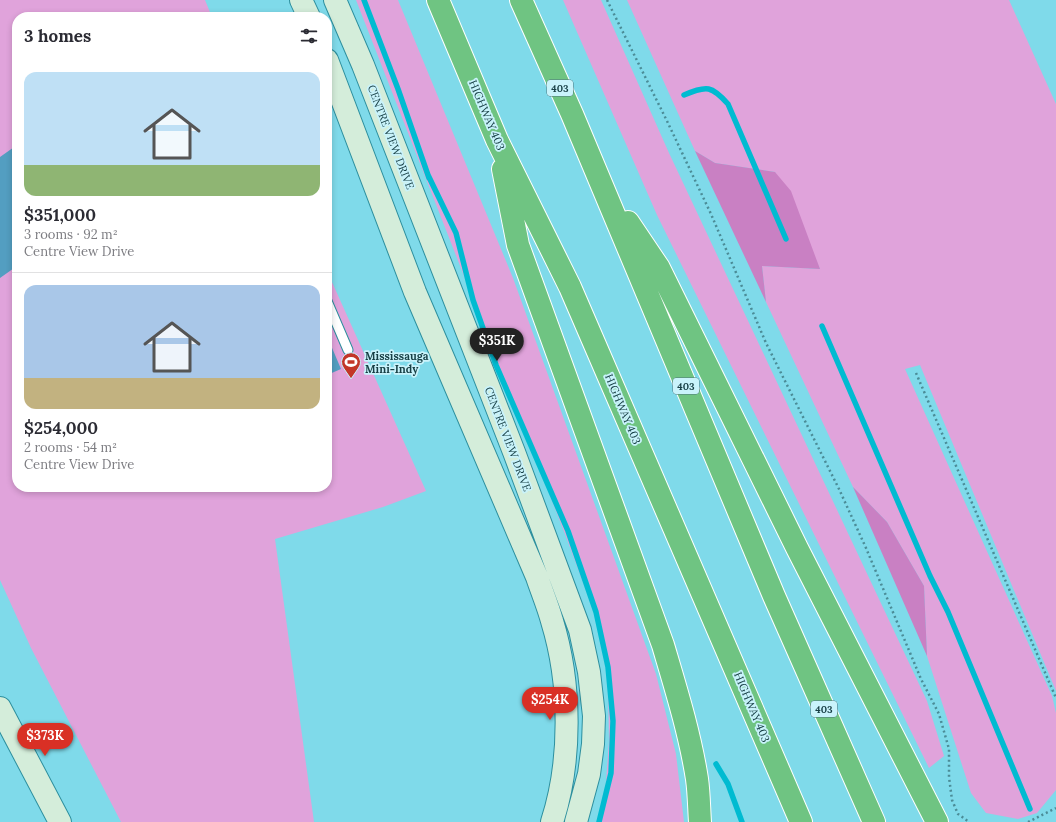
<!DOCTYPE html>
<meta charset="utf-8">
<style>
body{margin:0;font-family:Lora,serif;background:#f7f7f7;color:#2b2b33;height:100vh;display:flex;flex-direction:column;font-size:15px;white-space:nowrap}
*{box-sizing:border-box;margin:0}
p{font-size:13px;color:#7c7c81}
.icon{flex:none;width:22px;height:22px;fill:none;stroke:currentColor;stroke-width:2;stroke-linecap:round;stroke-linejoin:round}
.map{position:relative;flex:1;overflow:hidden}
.panel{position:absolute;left:12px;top:12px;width:320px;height:480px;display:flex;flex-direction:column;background:#fff;border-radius:16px;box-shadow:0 2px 6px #0003}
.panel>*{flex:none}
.price{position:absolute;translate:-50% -34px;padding:0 9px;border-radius:14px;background:#d93025;color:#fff;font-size:13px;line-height:26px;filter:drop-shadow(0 1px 2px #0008)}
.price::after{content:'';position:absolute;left:50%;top:24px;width:12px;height:9px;margin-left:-6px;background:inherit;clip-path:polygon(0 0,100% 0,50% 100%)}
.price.active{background:#222;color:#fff}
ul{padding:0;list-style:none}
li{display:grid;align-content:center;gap:8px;height:212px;padding:0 12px}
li+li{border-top:1px solid #e1e1e2}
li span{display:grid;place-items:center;height:124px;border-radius:12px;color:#555}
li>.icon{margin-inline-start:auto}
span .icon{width:72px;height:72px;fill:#fffc;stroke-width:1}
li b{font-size:17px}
h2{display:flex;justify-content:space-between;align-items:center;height:48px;padding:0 12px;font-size:17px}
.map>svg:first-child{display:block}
.green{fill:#e0a3db}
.forest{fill:#c980c3}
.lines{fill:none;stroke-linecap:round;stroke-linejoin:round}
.stream{stroke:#00bbd1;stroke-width:5.5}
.building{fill:#539ec1}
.lane-casing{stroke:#2d8f9e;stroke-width:11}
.secondary-casing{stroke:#2d8f9e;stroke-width:24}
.highway-casing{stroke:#fff;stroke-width:24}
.path{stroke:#4b8c97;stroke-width:2.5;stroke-dasharray:2 3;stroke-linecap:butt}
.lane{stroke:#fff;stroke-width:9}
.secondary{stroke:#d4edda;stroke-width:22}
.highway{stroke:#6fc482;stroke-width:22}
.labels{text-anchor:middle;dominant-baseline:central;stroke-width:3.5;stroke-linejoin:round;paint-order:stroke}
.shield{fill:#c9f3fb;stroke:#4c757c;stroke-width:1}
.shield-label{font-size:10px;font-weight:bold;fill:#173f45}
.street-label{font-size:11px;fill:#173f45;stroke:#c9f3fb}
.poi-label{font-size:11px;font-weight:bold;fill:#173f45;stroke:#c9f3fb;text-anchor:start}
</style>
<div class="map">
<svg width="1056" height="822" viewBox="0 0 1056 822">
<rect width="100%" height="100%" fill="#7fdaea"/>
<!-- green -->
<path class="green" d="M 0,0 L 205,0 L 212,17 L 17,17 L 17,487 L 327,487 L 327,271 L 426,491 L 383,507 L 275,539 L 314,822 L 121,822 L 31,648 L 0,580 Z
M 356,0 L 398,0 L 513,278 L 656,674 L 676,754 L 684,822 L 600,822 L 604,809 L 609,742 L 608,678 L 594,612 L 565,534 Z
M 563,0 L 601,0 L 669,153 L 927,701 L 944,756 L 929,768 L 657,215 Z
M 627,0 L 1009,0 L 1056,104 L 1056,691 L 920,365 L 905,369 L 1052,696 L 1056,713 L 1056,790 L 1037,813 L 1018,819 L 986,813 L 971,793 L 927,656 L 924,586 L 887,522 L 853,487 L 766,302 L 762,266 L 820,269 L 775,172 L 715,163 L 695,151 Z"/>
<!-- forest -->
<path class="forest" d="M 695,151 L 715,163 L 775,172 L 791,191 L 820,269 L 762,266 L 766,302 Z
M 853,487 L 887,522 L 924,586 L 927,656 Z"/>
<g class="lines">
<!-- stream -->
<path class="stream" d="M 364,0 L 398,89 L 429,178
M 684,95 C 707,85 712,86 728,104 L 786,239
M 428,175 L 456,233 L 473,300 L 496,365 L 568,531 L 596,612 L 608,667 L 613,721 L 611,773 L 599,822
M 822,326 L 930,576 L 948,612 L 1030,809
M 716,764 L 728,784 L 742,822"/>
</g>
<!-- building -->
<path class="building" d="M 17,145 L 17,266 L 0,278 L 0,157 Z
M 327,336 L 341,369 L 327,375 Z"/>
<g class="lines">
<!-- lane casing -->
<g class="lane-casing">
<path id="lane" d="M 327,301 L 348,350"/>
</g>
<!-- secondary casing -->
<g class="secondary-casing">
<path id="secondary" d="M 301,0 L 309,17
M 335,0 L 363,65 L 514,452 L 580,630 L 589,672 L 594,716 L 593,744 L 589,774 L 576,822
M 327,60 L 415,292 L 537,577 C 542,592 548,606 552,621 C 571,683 572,760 552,822
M 0,708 L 60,822"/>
</g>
<!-- highway casing -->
<g class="highway-casing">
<path id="highway" d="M 438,0 L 497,140 L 570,287 L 801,822
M 521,0 L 572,114 L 774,596 L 874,822
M 503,169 L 518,245 L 663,645 C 676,689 690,734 697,779 C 699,793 699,808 700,822
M 628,222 L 659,268 L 797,548 L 937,822"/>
</g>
<!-- path -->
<path class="path" d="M 607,0 L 667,121 L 711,214 L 766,343 L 839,489 L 866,548 L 921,679 L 939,714 L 949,749 L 949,777 L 952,800 L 958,814 L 969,822
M 916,373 L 1056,698
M 1028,822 L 1056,808"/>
<!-- lane -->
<use href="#lane" class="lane"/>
<!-- secondary -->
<use href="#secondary" class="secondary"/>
<!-- highway -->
<use href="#highway" class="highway"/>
</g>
<!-- icons -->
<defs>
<g id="stadium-pin" transform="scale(1)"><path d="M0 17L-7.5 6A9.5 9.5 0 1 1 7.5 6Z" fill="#c33628" stroke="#c9f3fb"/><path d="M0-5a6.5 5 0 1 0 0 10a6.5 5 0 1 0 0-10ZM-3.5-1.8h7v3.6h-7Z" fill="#fff"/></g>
</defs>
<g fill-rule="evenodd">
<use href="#stadium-pin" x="351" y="362"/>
</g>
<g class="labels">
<!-- shield labels -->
<g class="shield">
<rect x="547" y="80" width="26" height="16" rx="3"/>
<rect x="673" y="378" width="26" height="16" rx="3"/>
<rect x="811" y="701" width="26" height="16" rx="3"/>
</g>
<g class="shield-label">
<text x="560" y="88">403</text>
<text x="686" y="386">403</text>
<text x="824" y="709">403</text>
</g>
<!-- street labels -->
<g class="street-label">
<text transform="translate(487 115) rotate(67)">HIGHWAY 403</text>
<text transform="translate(391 137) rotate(69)">CENTRE VIEW DRIVE</text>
<text transform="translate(623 409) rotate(67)">HIGHWAY 403</text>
<text transform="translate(508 439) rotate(69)">CENTRE VIEW DRIVE</text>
<text transform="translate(752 707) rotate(67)">HIGHWAY 403</text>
</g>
<!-- poi labels -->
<g class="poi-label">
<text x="365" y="356">Mississauga<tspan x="365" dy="13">Mini-Indy</tspan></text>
</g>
</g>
</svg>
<b class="price active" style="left:497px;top:362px">$351K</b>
<b class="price" style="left:550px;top:721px">$254K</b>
<b class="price" style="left:45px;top:757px">$373K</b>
<section class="panel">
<h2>3 homes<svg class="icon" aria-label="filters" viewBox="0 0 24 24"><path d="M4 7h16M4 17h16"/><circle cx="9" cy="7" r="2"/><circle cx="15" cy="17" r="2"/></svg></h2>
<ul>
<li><span style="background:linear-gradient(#bfe0f5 75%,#8fb573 0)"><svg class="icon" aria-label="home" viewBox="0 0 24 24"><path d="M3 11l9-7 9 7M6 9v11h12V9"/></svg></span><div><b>$351,000</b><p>3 rooms · 92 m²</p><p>Centre View Drive</p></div></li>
<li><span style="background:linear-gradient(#a9c7e8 75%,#c2b280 0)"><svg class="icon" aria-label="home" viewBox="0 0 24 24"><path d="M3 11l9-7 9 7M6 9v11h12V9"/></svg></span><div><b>$254,000</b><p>2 rooms · 54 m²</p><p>Centre View Drive</p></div></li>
</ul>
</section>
</div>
